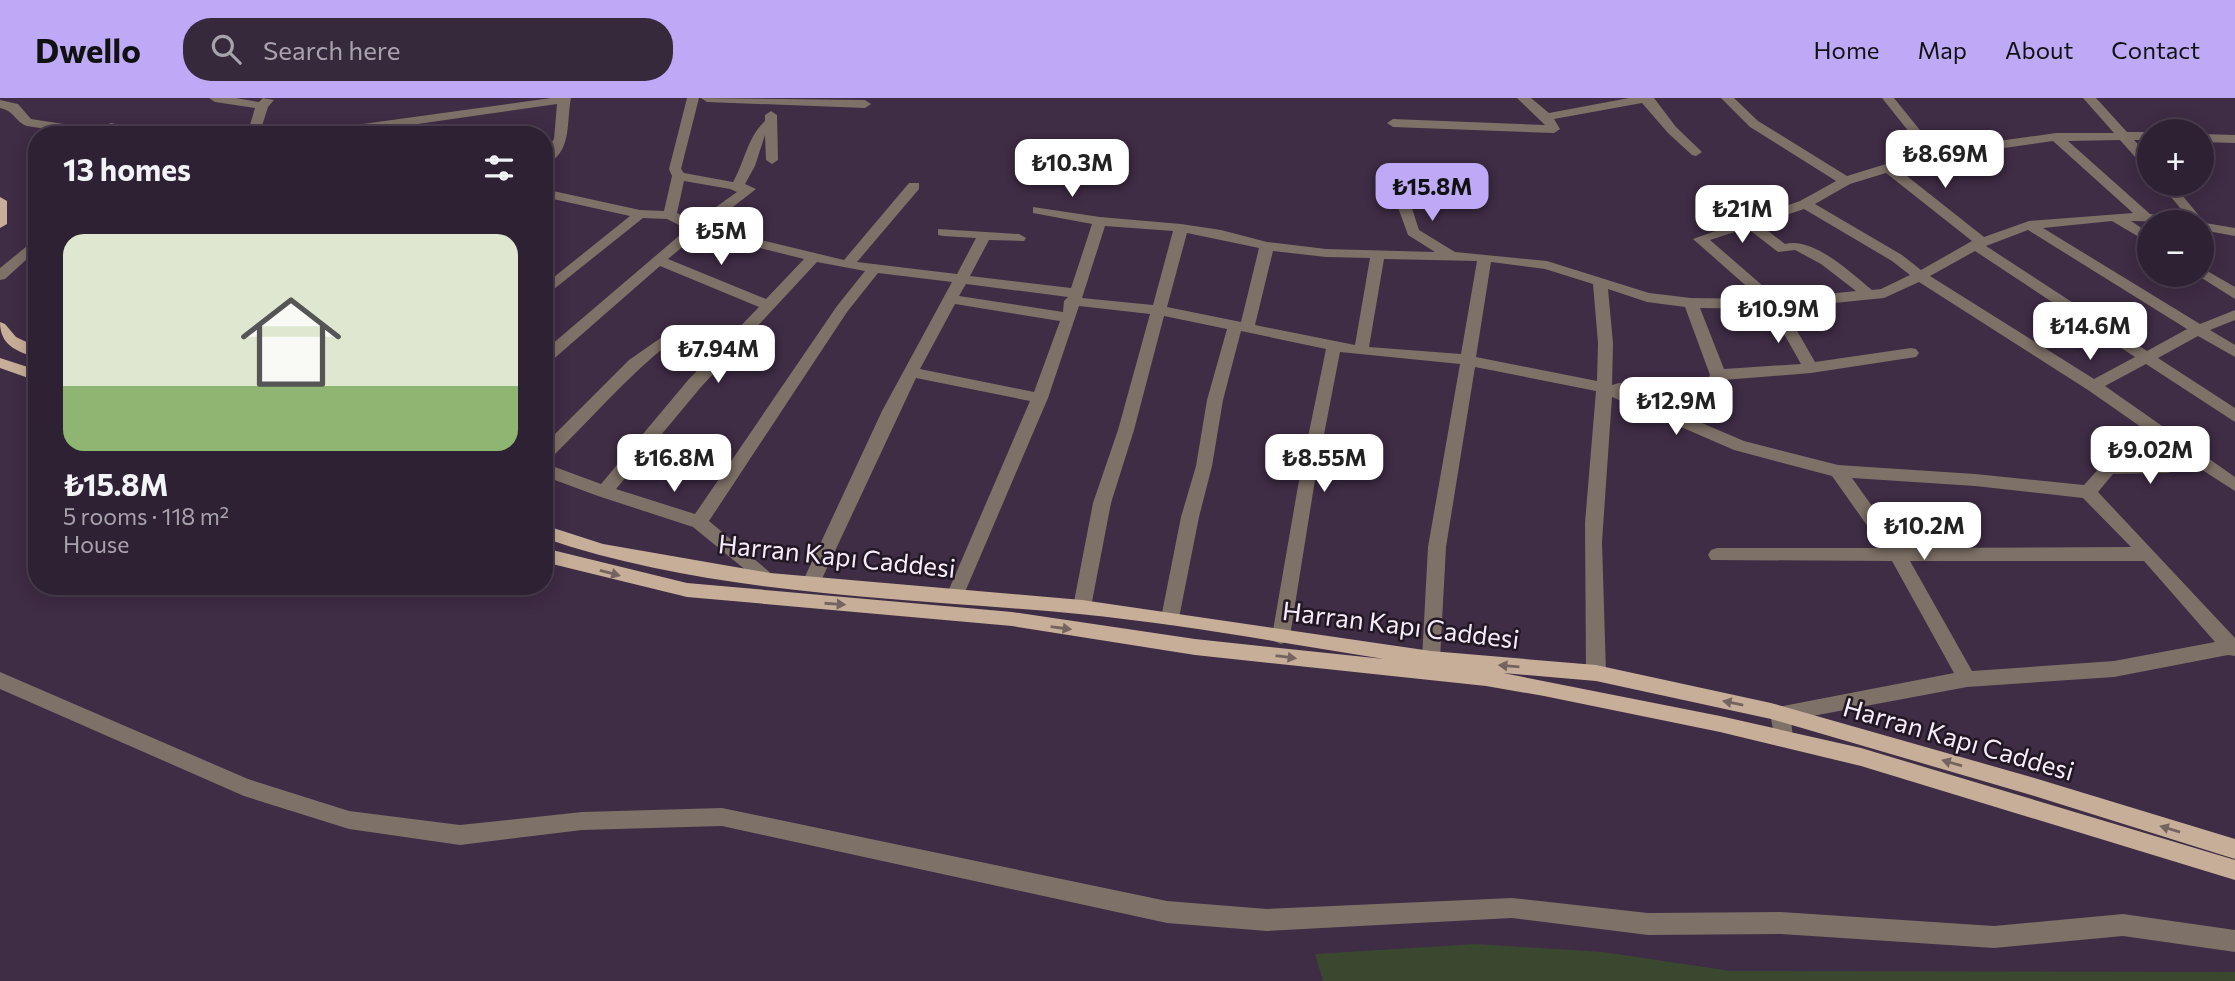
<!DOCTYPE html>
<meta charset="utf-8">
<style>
body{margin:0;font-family:Commissioner,sans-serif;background:#37293c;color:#f1f3f6;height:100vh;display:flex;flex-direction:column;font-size:26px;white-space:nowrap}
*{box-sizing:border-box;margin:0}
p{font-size:23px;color:#a7a3ac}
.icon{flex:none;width:38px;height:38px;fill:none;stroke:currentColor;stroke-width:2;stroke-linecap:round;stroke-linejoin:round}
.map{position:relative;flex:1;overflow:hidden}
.side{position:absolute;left:28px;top:28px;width:525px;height:469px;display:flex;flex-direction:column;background:#2f2134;border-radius:28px;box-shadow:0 4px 18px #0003,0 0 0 2px #4a3e4f}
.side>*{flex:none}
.fabs{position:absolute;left:2137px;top:21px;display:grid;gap:14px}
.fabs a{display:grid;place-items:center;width:77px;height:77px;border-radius:50%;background:#2f2134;box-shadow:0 4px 18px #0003,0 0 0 2px #4a3e4f;font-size:35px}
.price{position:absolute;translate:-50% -60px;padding:0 16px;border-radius:14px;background:#fff;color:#222;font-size:23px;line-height:46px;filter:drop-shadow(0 2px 4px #0008)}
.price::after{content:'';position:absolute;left:50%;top:42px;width:21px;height:16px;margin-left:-10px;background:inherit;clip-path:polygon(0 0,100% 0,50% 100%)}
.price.selected{background:#bda9f5;color:#111}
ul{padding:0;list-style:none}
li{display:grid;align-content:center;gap:14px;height:371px;padding:0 35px}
li span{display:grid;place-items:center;height:217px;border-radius:21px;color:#555}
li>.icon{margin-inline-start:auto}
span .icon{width:126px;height:126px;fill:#fffc;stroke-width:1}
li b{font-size:30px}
h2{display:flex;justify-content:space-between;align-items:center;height:84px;padding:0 35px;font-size:30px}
header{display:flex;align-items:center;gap:42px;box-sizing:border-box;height:98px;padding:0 35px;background:#bda9f5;color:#111}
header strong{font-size:33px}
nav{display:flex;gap:38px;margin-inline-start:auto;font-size:24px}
.search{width:490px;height:63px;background:#37293c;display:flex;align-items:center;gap:18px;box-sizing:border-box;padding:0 24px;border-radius:28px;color:#a7a3ac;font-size:26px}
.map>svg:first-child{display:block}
.green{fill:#3a4830}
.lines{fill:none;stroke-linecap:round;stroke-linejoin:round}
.minor{fill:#7e7167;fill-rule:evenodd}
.major{fill:#c7ae98;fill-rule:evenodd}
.oneway{fill:#74635e}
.labels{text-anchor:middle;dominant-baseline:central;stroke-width:5;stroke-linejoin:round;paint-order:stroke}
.street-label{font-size:26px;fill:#f8ecfc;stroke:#211823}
</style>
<header>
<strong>Dwello</strong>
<div class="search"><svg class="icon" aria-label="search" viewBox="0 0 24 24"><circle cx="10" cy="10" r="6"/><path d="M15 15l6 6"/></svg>Search here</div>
<nav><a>Home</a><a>Map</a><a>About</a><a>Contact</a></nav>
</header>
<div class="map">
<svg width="2235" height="883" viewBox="0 0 2235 883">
<rect width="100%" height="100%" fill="#3f2c45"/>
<!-- green -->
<path class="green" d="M 1476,846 L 1603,854 L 1731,873 L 2235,874 L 2235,883 L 1323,883 L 1315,856 Z"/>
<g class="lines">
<!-- minor -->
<path class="minor" d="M 209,0 L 236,0 L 259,4 L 263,0 L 274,2 L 268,9 L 259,37 L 247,37 L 255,10 L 215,4 Z
M 551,0 L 571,0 C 566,24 573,56 544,67 L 544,56 L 554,41 L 557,6 L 341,37 L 306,37 L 312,33 Z
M 687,0 L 699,0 L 681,71 L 684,75 L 733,84 C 745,63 747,40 765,23 L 765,17 L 771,13 L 777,17 L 778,62 L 772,66 L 766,62 L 765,37 L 755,68 L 745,86 L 756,91 L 707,129 L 844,162 L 909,85 L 919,85 L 919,91 L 857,164 L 957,176 L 976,140 L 943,138 L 938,137 L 938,131 L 1019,136 L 1026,140 L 1024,143 L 989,142 L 970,178 L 1071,190 L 1092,126 L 1033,115 L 1033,109 L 1100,119 L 1181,126 L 1221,132 L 1267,144 L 1326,151 L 1435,154 L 1408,137 L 1395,101 L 1402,97 L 1409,101 L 1419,132 L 1455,154 L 1547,163 L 1649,195 L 1691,200 L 1761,201 L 1693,141 L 1800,103 L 1836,83 L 1750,29 L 1721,0 L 1734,0 L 1758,23 L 1847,78 L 1925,54 L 1882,0 L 1894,0 L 1936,52 L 2056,35 L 2114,35 L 2083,0 L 2096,0 L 2127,34 L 2149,34 L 2149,42 L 2134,42 L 2149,58 L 2149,70 L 2144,69 L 2120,42 L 2068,43 L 2150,116 L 2182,121 L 2184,124 L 2131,123 L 2149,135 L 2149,145 L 2112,123 L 2043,130 L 2200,226 L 2235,212 L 2235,222 L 2210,232 L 2235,247 L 2235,259 L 2198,238 L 2158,260 L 2235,310 L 2235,324 L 2146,266 L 2105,288 L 2235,379 L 2235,393 L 2196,368 L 2167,375 L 2113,376 L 2098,394 L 2235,540 L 2235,558 L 2228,557 L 2114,579 L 1967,589 L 1791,622 L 1793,640 L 1790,646 L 1783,649 L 1776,646 L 1770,616 L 1773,610 L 1954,575 L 1892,463 L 1711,462 L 1708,457 L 1711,452 L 1717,450 L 1883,450 L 1832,378 L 1734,352 L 1612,299 L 1602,444 L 1606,575 L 1603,581 L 1596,583 L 1589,581 L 1586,575 L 1585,425 L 1596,293 L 1475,269 L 1446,449 L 1440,561 L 1438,566 L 1431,569 L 1424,566 L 1422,561 L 1428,449 L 1460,266 L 1340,254 L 1314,388 L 1290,538 L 1288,543 L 1281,546 L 1274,543 L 1272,538 L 1298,388 L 1326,251 L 1241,233 L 1223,302 L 1212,368 L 1199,419 L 1179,520 L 1177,525 L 1170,527 L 1163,525 L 1161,520 L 1181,419 L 1196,368 L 1207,302 L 1227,231 L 1164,218 L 1134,332 L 1111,405 L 1091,509 L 1088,514 L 1082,516 L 1076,514 L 1073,509 L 1093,405 L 1118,332 L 1150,216 L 1079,208 L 1048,300 L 962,501 L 950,501 L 947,496 L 1030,303 L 916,280 L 820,485 L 817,490 L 805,490 L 802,485 L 882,313 L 952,184 L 878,175 L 847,214 L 709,423 L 779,482 L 776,487 L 764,487 L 693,429 L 598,398 L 544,378 L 544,365 L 601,386 L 689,281 L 759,209 L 660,168 L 549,265 L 544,266 L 544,253 L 687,131 L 667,121 L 643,120 L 544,199 L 544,187 L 630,118 L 544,99 L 544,91 L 640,112 L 664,113 L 672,78 L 669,71 ZM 2053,43 L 2133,115 L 2029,123 L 1984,139 L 1898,71 L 1935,60 ZM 1886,75 L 1972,143 L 1921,172 L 1902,157 L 1815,106 L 1850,86 ZM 684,83 L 730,91 L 737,94 L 695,124 L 677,115 ZM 1804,111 L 1892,163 L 1910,177 L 1881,191 L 1872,192 C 1851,175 1813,138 1785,146 L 1759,126 ZM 1105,128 L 1173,133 L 1153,207 L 1082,200 ZM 1747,130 L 1778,154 L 1795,152 L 1821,166 L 1856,193 L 1778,201 L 1710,142 ZM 2028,132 L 2187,231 L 2147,253 L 1986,148 ZM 699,135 L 804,161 L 766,201 L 668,161 ZM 1187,135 L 1259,150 L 1241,224 L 1167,209 ZM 1273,153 L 1326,159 L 1370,160 L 1355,247 L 1255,227 ZM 1975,153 L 2135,259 L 2094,281 L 1930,178 ZM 1384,161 L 1477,163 L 1461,256 L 1369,249 ZM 817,164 L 865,173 L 837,208 L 695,416 L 616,391 L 701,289 ZM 1491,164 L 1545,171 L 1593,186 L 1598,245 L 1597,283 L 1476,259 ZM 1919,184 L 2088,292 L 2184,359 L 2167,363 L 2109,364 L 2103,366 L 2084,387 L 1975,376 L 1838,367 L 1744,343 L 1634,296 L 1708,300 L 1714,299 L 1723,282 L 1811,275 L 1916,259 L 1919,255 L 1916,251 L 1911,250 L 1815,264 L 1784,210 L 1884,200 ZM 966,186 L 1068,199 L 1064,203 L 1063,214 L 959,198 ZM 1608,191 L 1647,204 L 1685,209 L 1710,277 L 1703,289 L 1619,285 L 1612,287 L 1613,245 ZM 955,206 L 1060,223 L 1034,294 L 920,271 ZM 1700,210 L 1770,211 L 1801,266 L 1724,271 ZM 1852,380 L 1975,388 L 2083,400 L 2131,449 L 1902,450 ZM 1910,463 L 2144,463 L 2215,544 L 2114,563 L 1972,573 Z
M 701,0 L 865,2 L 871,6 L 865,10 L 707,4 Z
M 1517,0 L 1531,0 L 1549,15 L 1629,0 L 1654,0 L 1676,29 L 1702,54 L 1696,58 L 1692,57 L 1668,35 L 1642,5 L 1554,21 L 1560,31 L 1554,35 L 1393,29 L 1387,25 L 1393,21 L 1545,27 Z
M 0,2 L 18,6 L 31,21 L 96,31 L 111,25 L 159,37 L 132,37 L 112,33 L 103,37 L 84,37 L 27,28 C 15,24 15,13 0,10 Z
M 2202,36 L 2235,37 L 2235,45 L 2202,44 Z
M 2160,86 L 2173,86 L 2205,125 L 2235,130 L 2235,138 L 2202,132 L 2202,124 L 2192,124 Z
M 37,140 L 37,152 L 5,181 L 0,182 L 0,170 Z
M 2202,170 L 2235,189 L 2235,201 L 2197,177 L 2202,177 Z
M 662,239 L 670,244 L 667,247 C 625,281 589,323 550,361 L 544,363 L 544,347 L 629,262 Z
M 0,574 L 248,681 L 349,713 L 460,727 L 582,714 L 722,710 L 1167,803 L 1267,811 L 1512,800 L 1648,815 L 1781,814 L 1994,828 L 2123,816 L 2235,832 L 2235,854 L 2123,838 L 1994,850 L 1781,836 L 1648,837 L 1512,820 L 1267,833 L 1167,825 L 722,728 L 582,732 L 460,747 L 349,731 L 244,698 L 0,591 Z"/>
<!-- major -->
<path class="major" d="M 0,99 L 7,103 L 7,126 L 0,130 Z
M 0,224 L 5,226 L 16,239 L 37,249 L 37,260 C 16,253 0,247 0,224 Z
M 0,260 L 37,272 L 37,283 L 0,270 Z
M 544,427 L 603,446 L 770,475 L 1082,502 L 1431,553 L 1596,567 L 1771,605 L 2031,679 L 2235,741 L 2235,761 L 2031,697 L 1771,621 L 1596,583 L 1503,575 L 1720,618 L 1861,650 L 2235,762 L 2235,782 L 1861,668 L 1720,634 L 1544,598 L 1486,588 L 1195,557 L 1012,528 L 687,499 L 544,464 L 544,450 L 687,485 L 1012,514 L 1195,541 L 1384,561 C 1282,545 1181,526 1079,516 C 902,499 713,498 544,440 Z"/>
</g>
<!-- one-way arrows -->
<defs><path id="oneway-solid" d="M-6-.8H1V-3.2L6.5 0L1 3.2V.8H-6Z" transform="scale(1.75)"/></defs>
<g class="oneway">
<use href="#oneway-solid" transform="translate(610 475) rotate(15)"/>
<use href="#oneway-solid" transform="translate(835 506) rotate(4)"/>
<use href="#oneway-solid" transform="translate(1061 530) rotate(8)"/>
<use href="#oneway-solid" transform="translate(1286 559) rotate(7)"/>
<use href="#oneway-solid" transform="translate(1509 568) rotate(-175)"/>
<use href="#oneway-solid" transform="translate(1733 605) rotate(-168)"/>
<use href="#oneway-solid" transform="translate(1952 665) rotate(-164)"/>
<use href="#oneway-solid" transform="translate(2170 731) rotate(-163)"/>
</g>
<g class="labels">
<!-- street labels -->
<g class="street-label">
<text transform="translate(837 457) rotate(6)">Harran Kapı Caddesi</text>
<text transform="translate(1401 526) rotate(7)">Harran Kapı Caddesi</text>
<text transform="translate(1959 640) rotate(16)">Harran Kapı Caddesi</text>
</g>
</g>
</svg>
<div class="fabs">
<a>+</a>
<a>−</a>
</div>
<b class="price" style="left:1945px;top:92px">₺8.69M</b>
<b class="price" style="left:1072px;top:101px">₺10.3M</b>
<b class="price selected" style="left:1432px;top:125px">₺15.8M</b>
<b class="price" style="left:1742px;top:147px">₺21M</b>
<b class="price" style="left:721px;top:169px">₺5M</b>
<b class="price" style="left:1778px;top:247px">₺10.9M</b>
<b class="price" style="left:2090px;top:264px">₺14.6M</b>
<b class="price" style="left:718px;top:287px">₺7.94M</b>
<b class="price" style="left:1676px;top:339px">₺12.9M</b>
<b class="price" style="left:2150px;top:388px">₺9.02M</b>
<b class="price" style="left:674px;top:396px">₺16.8M</b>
<b class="price" style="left:1324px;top:396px">₺8.55M</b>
<b class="price" style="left:1924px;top:464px">₺10.2M</b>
<section class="side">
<h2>13 homes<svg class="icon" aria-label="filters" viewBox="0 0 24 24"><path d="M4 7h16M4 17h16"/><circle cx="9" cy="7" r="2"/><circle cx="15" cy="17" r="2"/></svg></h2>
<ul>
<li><span style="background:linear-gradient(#dfe7d0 70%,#8fb573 0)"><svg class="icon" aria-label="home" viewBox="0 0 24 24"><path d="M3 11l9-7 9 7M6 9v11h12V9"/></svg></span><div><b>₺15.8M</b><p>5 rooms · 118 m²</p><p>House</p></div></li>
</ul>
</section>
</div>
